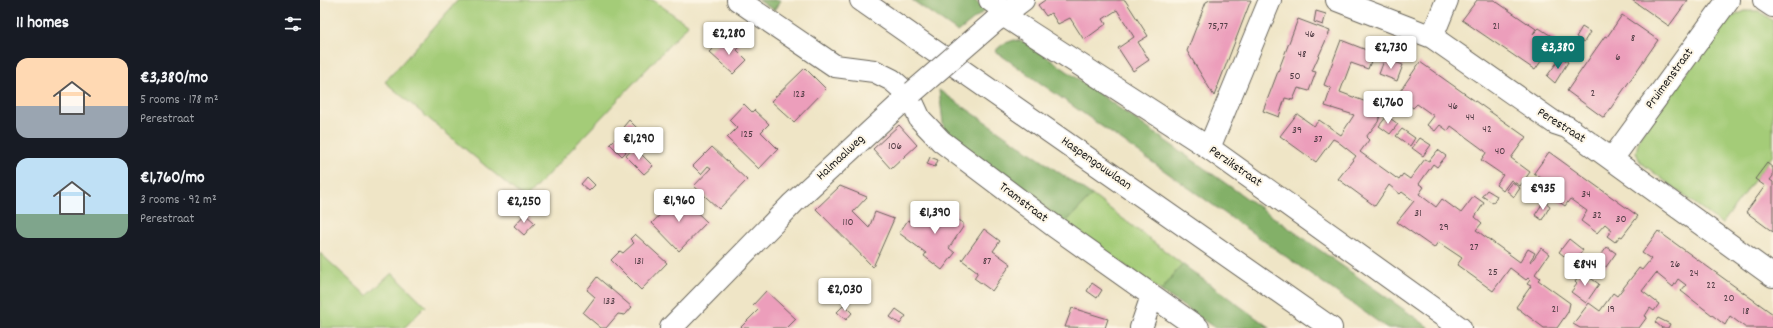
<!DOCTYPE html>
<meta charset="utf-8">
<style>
body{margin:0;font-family:Dekko,sans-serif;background:#20242c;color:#f1f3f6;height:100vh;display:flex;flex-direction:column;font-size:15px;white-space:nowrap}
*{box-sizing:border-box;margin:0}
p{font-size:13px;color:#9ea1a6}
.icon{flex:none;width:22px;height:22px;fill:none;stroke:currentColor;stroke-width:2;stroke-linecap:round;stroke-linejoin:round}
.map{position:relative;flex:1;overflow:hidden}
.sheet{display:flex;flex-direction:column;background:#171b24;width:320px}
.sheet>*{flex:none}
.price{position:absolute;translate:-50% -34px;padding:0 9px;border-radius:4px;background:#fff;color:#222;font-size:13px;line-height:26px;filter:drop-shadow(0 1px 2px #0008)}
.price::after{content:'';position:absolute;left:50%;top:24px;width:12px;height:9px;margin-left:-6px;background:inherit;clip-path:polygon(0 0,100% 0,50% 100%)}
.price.current{background:#0f766e;color:#fff}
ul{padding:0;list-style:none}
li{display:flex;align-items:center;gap:12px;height:100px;padding:0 16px}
li span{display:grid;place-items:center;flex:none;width:112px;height:80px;border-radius:12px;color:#555}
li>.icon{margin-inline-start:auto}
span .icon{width:48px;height:48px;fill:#fffc;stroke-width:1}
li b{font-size:17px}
h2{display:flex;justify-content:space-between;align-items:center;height:48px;padding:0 16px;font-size:17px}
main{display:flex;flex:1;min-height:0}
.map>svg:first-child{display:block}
.green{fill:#a4cc78;stroke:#60744a}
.forest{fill:#83b068;stroke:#506642}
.building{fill:#ec9ebb}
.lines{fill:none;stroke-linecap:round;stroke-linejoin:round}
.minor-casing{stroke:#666258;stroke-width:24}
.major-casing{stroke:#666258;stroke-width:24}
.minor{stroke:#fff;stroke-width:22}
.major{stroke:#fff;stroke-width:22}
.minor-bridge-casing{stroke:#666258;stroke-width:24;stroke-linecap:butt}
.minor-bridge{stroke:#fff;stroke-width:22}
.labels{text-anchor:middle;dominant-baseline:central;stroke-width:4;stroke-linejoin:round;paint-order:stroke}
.number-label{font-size:11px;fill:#503c44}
.street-label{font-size:13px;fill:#1c1c1c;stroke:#fcf5e5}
</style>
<main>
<section class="sheet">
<h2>11 homes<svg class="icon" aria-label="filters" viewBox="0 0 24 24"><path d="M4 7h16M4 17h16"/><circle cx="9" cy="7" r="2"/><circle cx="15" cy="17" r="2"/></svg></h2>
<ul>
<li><span style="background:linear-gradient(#ffd9b3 60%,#9aa5b1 0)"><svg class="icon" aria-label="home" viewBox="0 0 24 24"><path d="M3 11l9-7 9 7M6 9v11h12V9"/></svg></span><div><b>€3,380/mo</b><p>5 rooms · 178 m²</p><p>Perestraat</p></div></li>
<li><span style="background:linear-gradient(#bfe0f5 70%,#7fa58c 0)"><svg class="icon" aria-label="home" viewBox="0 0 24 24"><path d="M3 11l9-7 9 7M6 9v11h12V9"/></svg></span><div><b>€1,760/mo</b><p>3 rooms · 92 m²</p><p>Perestraat</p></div></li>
</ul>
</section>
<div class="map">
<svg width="1453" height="328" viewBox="0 0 1453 328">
<rect width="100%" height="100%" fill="#fcf5e5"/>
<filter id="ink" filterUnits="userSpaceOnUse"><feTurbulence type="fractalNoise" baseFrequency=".025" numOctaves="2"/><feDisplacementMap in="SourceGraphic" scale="8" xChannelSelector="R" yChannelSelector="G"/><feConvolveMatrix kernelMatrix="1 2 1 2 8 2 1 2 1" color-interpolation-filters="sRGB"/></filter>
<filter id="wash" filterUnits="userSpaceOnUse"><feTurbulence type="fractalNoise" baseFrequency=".012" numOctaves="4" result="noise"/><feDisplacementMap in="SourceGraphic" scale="16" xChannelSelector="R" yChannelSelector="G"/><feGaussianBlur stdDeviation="0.9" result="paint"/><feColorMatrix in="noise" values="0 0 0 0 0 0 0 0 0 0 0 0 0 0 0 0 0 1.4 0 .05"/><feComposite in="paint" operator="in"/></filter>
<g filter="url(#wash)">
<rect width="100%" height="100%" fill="#efe5c6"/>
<!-- green -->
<path class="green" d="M 138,0 L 333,0 L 368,25 L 205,199 L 65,82 Z
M 1425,11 L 1439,11 L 1453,21 L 1453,155 L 1402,224 L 1320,162 L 1316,152 L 1320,136 L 1407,19 Z
M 772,195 L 862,264 L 841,291 L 745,223 Z
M 0,253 L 47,296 L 72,273 L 106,306 L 84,328 L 0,328 Z"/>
<!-- forest -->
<path class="forest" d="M 438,0 L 461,0 L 454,10 Z
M 592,0 L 654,0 L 667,9 L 638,32 Z
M 694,40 L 706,42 L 1110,328 L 1067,328 L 675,51 L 683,44 Z
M 619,90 L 772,195 L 745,223 L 624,131 Z
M 862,264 L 950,328 L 895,328 L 841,291 Z"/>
<g id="blocks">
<!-- building -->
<path class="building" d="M 725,0 L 805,0 L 828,36 L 818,42 L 829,60 L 813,71 L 798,48 L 814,37 L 797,10 L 783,19 L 786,24 L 764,40 L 750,18 L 738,24 L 731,13 L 726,16 L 718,5 Z
M 890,0 L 931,0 L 894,96 L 867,51 L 886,2 Z
M 1157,0 L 1174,0 L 1216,29 L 1213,34 L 1219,28 L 1236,39 L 1215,70 L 1142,20 Z
M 1312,0 L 1368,0 L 1349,26 Z
M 996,11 L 1006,14 L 1003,25 L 994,22 Z
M 1302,15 L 1338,40 L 1284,118 L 1247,91 L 1273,53 L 1285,36 L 1287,37 Z
M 978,19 L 1010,31 L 992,71 L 996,72 L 989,91 L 978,88 L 973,100 L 965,98 L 959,117 L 943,111 Z
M 1262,27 L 1270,32 L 1264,42 L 1256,37 Z
M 404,38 L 411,46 L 415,42 L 420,47 L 417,50 L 427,60 L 413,74 L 389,52 Z
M 1021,40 L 1054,53 L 1048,69 L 1031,63 L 1020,92 L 1062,108 L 1058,122 L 1046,137 L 1049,140 L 1040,152 L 1079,180 L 1083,174 L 1090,179 L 1105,159 L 1109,161 L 1118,150 L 1126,156 L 1117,167 L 1113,164 L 1099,184 L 1104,187 L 1099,194 L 1116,207 L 1122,199 L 1141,213 L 1154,196 L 1164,203 L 1155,217 L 1162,223 L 1156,230 L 1200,262 L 1208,249 L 1215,253 L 1210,261 L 1211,262 L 1221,248 L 1229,254 L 1215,274 L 1220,278 L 1218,280 L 1250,303 L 1248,312 L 1237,328 L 1224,328 L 1196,307 L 1211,286 L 1207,284 L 1210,280 L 1208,278 L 1206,280 L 1190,268 L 1173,291 L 1137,265 L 1142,258 L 1118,242 L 1114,248 L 1077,222 L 1094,201 L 1082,192 L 1080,194 L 1069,185 L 1055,206 L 1018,179 L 1036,156 L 1017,141 L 1013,139 L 996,162 L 960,136 L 977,114 L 994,126 L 999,120 L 1021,135 L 1034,115 L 1005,106 L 1011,88 L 1004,85 Z
M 1241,57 L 1248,62 L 1235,83 L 1227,76 Z
M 1065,58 L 1083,65 L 1077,81 L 1059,74 Z
M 1100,62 L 1206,137 L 1191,158 L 1210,172 L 1200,186 L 1191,180 L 1183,191 L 1176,185 L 1183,175 L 1161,160 L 1166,153 L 1165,151 L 1131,126 L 1128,131 L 1120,125 L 1115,131 L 1107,125 L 1114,116 L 1097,104 L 1093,108 L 1076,97 Z
M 485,68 L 506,89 L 474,122 L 451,101 Z
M 424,104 L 432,112 L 434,110 L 449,124 L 441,132 L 458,149 L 439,169 L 407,138 L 417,128 L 409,120 Z
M 1067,116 L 1078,124 L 1070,134 L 1059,126 Z
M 309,120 L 318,129 L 312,135 L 304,126 Z
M 579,125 L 597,145 L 571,169 L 553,149 Z
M 1082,129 L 1095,138 L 1090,146 L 1076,136 Z
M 298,136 L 310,148 L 302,156 L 290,144 Z
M 1100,138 L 1111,145 L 1103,156 L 1092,148 Z
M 314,147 L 333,166 L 324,174 L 306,156 Z
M 392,147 L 427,180 L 399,209 L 374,186 L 391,168 L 388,166 L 381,174 L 373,166 Z
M 1229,152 L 1318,216 L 1302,237 L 1300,236 L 1295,242 L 1287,236 L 1292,230 L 1285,224 L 1277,233 L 1261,221 L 1267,211 L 1250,199 L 1245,206 L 1227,193 L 1232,186 L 1214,173 Z
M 610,157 L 618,160 L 615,167 L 607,164 Z
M 1447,163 L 1453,168 L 1453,176 L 1450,180 L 1453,182 L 1453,232 L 1426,212 L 1445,186 L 1435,179 Z
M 267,177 L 275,185 L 269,191 L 261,184 Z
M 1192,182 L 1200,188 L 1194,197 L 1186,190 Z
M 520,186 L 547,197 L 533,212 L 549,228 L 555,212 L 574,219 L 553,267 L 496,209 Z
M 1167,190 L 1177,196 L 1173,203 L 1162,196 Z
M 359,195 L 387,222 L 359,251 L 332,223 Z
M 1224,201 L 1230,206 L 1222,220 L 1215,215 Z
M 631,206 L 637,209 L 638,216 L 636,218 L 643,223 L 643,227 L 629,248 L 635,253 L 622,270 L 604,256 L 606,253 L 579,233 L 588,220 L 594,224 L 605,208 L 621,220 Z
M 205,214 L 215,223 L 204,235 L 194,226 Z
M 664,229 L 680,241 L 673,251 L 691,264 L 672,291 L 654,278 L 658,272 L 642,260 Z
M 1338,231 L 1453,314 L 1453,328 L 1426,328 L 1410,316 L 1405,325 L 1361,291 L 1366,285 L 1358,279 L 1353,287 L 1336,273 L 1322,291 L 1339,304 L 1334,311 L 1330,308 L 1325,316 L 1327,317 L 1319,328 L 1260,328 L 1253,324 L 1269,303 L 1280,311 L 1293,293 L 1297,296 L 1319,268 L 1322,270 L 1331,259 L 1322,253 Z
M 315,234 L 347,263 L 321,290 L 291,260 L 300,251 L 303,253 L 314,243 L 310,239 Z
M 1249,239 L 1263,250 L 1253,263 L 1239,252 Z
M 1287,247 L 1296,253 L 1286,267 L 1277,261 Z
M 1262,272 L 1279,284 L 1266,303 L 1251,292 L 1257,284 L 1255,282 Z
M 277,277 L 312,307 L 305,315 L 298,314 L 286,328 L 281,328 L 263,313 L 275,297 L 267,290 Z
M 772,283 L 782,290 L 777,298 L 767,291 Z
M 446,291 L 476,319 L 467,328 L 420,328 L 438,310 L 433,305 Z
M 524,305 L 532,313 L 526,320 L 517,312 Z
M 752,308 L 788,319 L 785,328 L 745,327 Z
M 576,309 L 586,316 L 580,324 L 570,317 Z
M 1338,318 L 1350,324 L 1348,328 L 1342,328 L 1335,322 Z"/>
</g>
</g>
<g filter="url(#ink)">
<use href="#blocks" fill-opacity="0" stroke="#666258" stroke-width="1"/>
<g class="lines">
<!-- minor casing -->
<g class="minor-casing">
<path id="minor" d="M 418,0 L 515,66 L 554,71 L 572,80 L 589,95 L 600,119 L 621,141 L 734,226 L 878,328
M 670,0 L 687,12
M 1017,0 L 1112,37 L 1235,123 L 1247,127 L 1453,276
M 1444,0 L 1453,6
M 683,15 L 889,148 L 1140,328
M 675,21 L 703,0
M 1112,37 L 1127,0
M 889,148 L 950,0
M 1292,159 L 1408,0
M 351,328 L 473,203 L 593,92
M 821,328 L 832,296"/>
</g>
<!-- major casing -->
<g class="major-casing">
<path id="major" d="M 541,0 L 1011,328"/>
</g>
<!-- minor -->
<use href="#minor" class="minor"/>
<!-- major -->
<use href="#major" class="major"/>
<!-- minor-bridge casing -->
<g class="minor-bridge-casing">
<path id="minor-bridge" d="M 593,92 L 675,21"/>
</g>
<!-- minor-bridge -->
<use href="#minor-bridge" class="minor-bridge"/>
</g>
</g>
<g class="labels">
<!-- number labels -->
<g class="number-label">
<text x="898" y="27">75,77</text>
<text x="1176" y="27">21</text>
<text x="990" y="35">46</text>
<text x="1313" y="39">8</text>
<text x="982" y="55">48</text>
<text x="1298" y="58">6</text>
<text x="975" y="77">50</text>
<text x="1273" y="94">2</text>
<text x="479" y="95">123</text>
<text x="1133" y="107">46</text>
<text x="1150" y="118">44</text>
<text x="1167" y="130">42</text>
<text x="977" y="131">39</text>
<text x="427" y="135">125</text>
<text x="998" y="140">37</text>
<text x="575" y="147">106</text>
<text x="1180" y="152">40</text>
<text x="1266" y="195">34</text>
<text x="1098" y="214">31</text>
<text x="1277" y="216">32</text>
<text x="1301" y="220">30</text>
<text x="528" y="223">110</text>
<text x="1124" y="228">29</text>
<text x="1154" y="248">27</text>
<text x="319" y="262">131</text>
<text x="667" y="262">87</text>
<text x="1355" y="265">26</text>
<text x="1173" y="273">25</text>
<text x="1374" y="274">24</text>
<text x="1391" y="286">22</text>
<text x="1409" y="299">20</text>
<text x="289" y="302">133</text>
<text x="1235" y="310">21</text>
<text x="1291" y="310">19</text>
<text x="1426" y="312">18</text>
</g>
<!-- street labels -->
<g class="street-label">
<text transform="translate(1350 79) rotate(-54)">Pruimenstraat</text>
<text transform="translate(1241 126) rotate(32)">Perestraat</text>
<text transform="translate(521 158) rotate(-43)">Halmaalweg</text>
<text transform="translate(776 164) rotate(35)">Haspengouwlaan</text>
<text transform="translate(915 167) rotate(35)">Perzikstraat</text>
<text transform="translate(703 203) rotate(37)">Tramstraat</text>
</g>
</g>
</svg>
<b class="price" style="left:409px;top:56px">€2,280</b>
<b class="price" style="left:1071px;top:70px">€2,730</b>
<b class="price current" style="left:1238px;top:70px">€3,380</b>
<b class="price" style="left:1068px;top:125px">€1,760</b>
<b class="price" style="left:319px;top:161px">€1,290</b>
<b class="price" style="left:1223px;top:211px">€935</b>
<b class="price" style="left:359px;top:223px">€1,960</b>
<b class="price" style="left:204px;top:224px">€2,250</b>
<b class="price" style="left:615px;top:235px">€1,390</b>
<b class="price" style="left:1265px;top:287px">€844</b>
<b class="price" style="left:525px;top:312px">€2,030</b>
</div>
</main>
